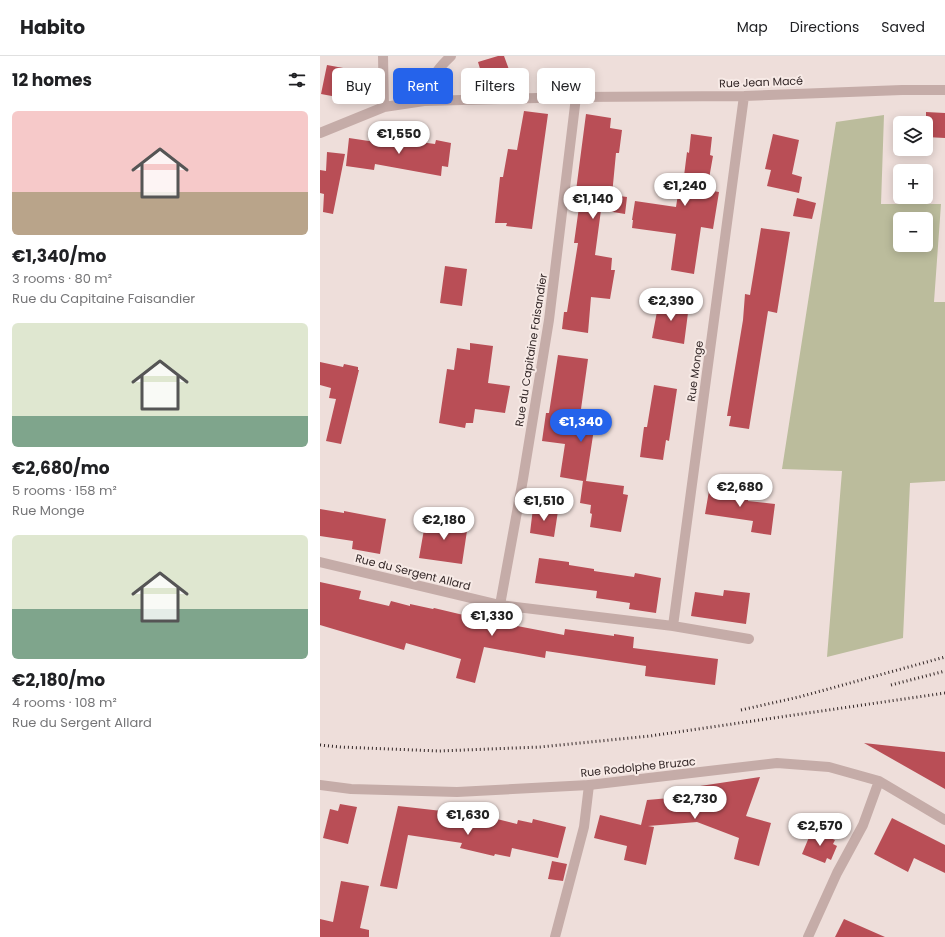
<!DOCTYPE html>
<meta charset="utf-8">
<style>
body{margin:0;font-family:Poppins,sans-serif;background:#f2f2f2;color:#202124;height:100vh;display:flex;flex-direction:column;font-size:15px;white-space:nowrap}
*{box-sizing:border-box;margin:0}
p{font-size:13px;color:#757577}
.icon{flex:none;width:22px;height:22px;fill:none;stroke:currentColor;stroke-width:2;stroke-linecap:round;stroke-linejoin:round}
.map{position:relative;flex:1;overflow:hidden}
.panel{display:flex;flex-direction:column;background:#fff;width:320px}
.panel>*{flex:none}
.hud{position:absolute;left:12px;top:12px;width:380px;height:36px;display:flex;gap:8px}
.fabs{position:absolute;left:573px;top:60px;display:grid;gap:8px}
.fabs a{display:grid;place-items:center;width:40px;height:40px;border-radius:6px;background:#fff;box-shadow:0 2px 10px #0003;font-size:20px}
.price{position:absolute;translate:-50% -34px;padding:0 9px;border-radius:14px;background:#fff;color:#222;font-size:13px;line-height:26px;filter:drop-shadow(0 1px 2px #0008)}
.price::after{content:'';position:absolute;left:50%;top:24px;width:12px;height:9px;margin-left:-6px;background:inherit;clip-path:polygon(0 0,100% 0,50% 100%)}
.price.active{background:#2563eb;color:#fff}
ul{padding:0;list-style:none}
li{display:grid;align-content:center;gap:8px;height:212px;padding:0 12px}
li span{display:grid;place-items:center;height:124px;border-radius:6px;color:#555}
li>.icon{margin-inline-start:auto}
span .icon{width:72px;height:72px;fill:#fffc;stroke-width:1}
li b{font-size:17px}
h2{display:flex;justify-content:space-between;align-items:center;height:48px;padding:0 12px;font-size:17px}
.tag{padding:0 14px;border-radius:6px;background:#fff;box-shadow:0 2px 10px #0003;font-size:14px;line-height:36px}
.tag.active{background:#2563eb;color:#fff}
header{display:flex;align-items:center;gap:24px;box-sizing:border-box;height:56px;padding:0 20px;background:#fff;border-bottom:1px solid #e0e0e0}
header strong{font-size:19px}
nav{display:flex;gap:22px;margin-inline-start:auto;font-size:14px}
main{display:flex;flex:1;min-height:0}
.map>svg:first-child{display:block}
.green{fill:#bbbc9c;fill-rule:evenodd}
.building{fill:#b94e56}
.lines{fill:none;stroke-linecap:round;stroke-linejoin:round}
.service{stroke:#c5aca8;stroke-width:10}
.minor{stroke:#c5aca8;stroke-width:10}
.rail{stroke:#332727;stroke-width:3;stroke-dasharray:1 3;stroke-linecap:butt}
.labels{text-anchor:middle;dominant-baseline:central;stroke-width:4;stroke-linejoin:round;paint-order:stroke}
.street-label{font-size:11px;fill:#332727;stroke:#f7eae6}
</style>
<header>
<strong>Habito</strong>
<nav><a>Map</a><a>Directions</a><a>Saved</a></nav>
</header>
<main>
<section class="panel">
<h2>12 homes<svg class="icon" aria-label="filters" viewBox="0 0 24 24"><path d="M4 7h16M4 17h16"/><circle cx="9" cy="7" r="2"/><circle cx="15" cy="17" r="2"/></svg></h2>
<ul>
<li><span style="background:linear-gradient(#f6c9c9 65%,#b9a48a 0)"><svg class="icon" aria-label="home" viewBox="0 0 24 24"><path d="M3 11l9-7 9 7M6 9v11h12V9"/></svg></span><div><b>€1,340/mo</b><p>3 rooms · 80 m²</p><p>Rue du Capitaine Faisandier</p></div></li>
<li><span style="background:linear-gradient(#dfe7d0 75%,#7fa58c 0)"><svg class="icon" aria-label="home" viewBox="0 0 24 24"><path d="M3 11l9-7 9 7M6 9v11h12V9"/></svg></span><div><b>€2,680/mo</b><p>5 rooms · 158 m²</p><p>Rue Monge</p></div></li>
<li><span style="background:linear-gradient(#dfe7d0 60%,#7fa58c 0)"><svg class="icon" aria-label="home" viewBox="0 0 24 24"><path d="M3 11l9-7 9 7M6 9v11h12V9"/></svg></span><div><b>€2,180/mo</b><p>4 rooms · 108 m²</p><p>Rue du Sergent Allard</p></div></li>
</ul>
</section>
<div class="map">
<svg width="625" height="881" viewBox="0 0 625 881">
<rect width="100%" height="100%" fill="#eededa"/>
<!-- green -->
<path class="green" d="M 564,59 L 561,148 L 621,148 L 614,246 L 625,246 L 625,425 L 590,427 L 583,582 L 507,601 L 522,415 L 462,413 L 516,66 ZM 580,163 L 606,163 L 606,189 L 580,189 Z"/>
<!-- building -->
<path class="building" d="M 178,0 L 184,0 L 191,19 L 164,26 L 158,6 Z
M 7,9 L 34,14 L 28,43 L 1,38 Z
M 204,55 L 228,58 L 212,173 L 186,170 L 187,167 L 175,167 L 180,121 L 183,121 L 188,93 L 197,94 Z
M 606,56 L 625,57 L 625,82 L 606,81 Z
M 266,58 L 291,62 L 290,72 L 302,74 L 299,97 L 296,97 L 292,139 L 307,141 L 305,158 L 281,154 L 275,199 L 292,202 L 291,214 L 295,214 L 290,243 L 271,241 L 268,277 L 242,273 L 244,256 L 247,256 L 258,187 L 254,187 L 259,151 L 254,150 Z
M 371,78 L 392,81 L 390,99 L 393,100 L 387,134 L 399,136 L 393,173 L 381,171 L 374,218 L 351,214 L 356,178 L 312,172 L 313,164 L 312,164 L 315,145 L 356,151 L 361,119 L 364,120 L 367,96 L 369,97 Z
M 453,78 L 479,84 L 472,118 L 482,121 L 479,137 L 447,130 L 451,114 L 445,113 Z
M 63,81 L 115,88 L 116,84 L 131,87 L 128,111 L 122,110 L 121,120 L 55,108 L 54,114 L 26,110 L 29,82 L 62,87 Z
M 7,96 L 25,98 L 13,158 L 3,156 L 4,138 L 0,137 L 0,114 L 6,115 Z
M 477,142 L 496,147 L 492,163 L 473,160 Z
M 441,172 L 470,176 L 457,257 L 448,255 L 429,373 L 409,370 L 411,360 L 407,360 L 423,264 L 425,238 L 430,239 Z
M 125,210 L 147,213 L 142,250 L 120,247 Z
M 339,245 L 369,249 L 364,288 L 332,282 Z
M 150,287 L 173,290 L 168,327 L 190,330 L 185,357 L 155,353 L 153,367 L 146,367 L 145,372 L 119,367 L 127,313 L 134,314 L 137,292 L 150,294 Z
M 238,299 L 268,303 L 261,353 L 276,355 L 275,374 L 274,373 L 266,425 L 304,430 L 303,438 L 308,439 L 301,476 L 270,471 L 272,458 L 270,457 L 271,449 L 260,447 L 263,425 L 240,421 L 245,388 L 222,385 L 226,357 L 229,357 Z
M 0,306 L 23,311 L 24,308 L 38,311 L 38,314 L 39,314 L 21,388 L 6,385 L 16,343 L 9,342 L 11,332 L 0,329 Z
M 334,329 L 357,333 L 349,385 L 346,384 L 343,404 L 320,401 L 324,371 L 327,371 Z
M 390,429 L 429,435 L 428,445 L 455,448 L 451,479 L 431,476 L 433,465 L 385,458 Z
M 213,452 L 238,455 L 234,481 L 210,477 Z
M 0,453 L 24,457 L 24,455 L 66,463 L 60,498 L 32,493 L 33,485 L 0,480 Z
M 106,462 L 148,468 L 142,508 L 99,502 Z
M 219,502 L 249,506 L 249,509 L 274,513 L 274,515 L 314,521 L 315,517 L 341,522 L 336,557 L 309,553 L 310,547 L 276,542 L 277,535 L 215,527 Z
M 0,526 L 41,535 L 39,543 L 69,550 L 71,545 L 90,550 L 90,548 L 113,553 L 114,552 L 156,562 L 244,579 L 245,573 L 294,580 L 294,578 L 314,581 L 313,592 L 398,603 L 395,629 L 325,620 L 326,610 L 226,595 L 225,602 L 164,591 L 155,627 L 136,622 L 141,603 L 86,587 L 84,594 L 0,569 Z
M 404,534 L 430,537 L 426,568 L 371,560 L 375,536 L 403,540 Z
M 544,687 L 625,696 L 625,733 Z
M 440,721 L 426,760 L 451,767 L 439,810 L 414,803 L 419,782 L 377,766 L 328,770 L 334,771 L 326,809 L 304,804 L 307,790 L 274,782 L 280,759 L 321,769 L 327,744 L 350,742 L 381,737 L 380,730 Z
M 20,748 L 37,751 L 28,788 L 3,782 L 10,753 L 18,755 Z
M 78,750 L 122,755 L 162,755 L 161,759 L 197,768 L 198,764 L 212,767 L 213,763 L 246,771 L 238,802 L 192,792 L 190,801 L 175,798 L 174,800 L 140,792 L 142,787 L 88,779 L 77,833 L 60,830 Z
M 572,762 L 625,789 L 625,817 L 594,802 L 588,816 L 554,798 Z
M 492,774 L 515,784 L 513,788 L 517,790 L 511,804 L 507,802 L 505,807 L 482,798 Z
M 232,805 L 247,808 L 243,825 L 228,823 Z
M 21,825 L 49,830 L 40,872 L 49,874 L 49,881 L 0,881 L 0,863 L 13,866 Z
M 524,863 L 565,881 L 515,881 Z"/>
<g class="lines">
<!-- service -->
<path class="service" d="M 235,881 L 264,771 L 269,729"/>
<!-- minor -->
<path class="minor" d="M 63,0 L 64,51
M 104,45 C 109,25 116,14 131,0
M 0,77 L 64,51 L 104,45 L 256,41 L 424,40 L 582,34 L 625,34
M 0,506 L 180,549 L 353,570 L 429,583
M 180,549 L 203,423 L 229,264 L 256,41
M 353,570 L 424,40
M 0,729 L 31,733 L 137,736 L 269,729 L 457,707 L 509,711 L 559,725 L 625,764
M 488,881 L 517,817 L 543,769 L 559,725"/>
<!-- rail -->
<path class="rail" d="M 571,629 L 625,615
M 421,654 L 479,641 L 625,601
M 0,689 L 20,691 L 119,695 L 220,691 L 330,680 L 625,637"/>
</g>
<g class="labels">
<!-- street labels -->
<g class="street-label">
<text transform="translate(441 26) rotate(-2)">Rue Jean Macé</text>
<text transform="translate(211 294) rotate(-81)">Rue du Capitaine Faisandier</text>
<text transform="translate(375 315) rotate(-82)">Rue Monge</text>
<text transform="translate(93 516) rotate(14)">Rue du Sergent Allard</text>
<text transform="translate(318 711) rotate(-6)">Rue Rodolphe Bruzac</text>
</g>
</g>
</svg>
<div class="fabs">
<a><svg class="icon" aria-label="layers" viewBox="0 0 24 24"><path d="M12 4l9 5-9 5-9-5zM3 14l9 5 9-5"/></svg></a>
<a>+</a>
<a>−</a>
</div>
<b class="price" style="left:79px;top:99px">€1,550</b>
<b class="price" style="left:365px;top:151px">€1,240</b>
<b class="price" style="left:273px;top:164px">€1,140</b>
<b class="price" style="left:351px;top:266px">€2,390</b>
<b class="price active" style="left:261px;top:387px">€1,340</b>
<b class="price" style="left:420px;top:452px">€2,680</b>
<b class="price" style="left:224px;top:466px">€1,510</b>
<b class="price" style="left:124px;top:485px">€2,180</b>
<b class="price" style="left:172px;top:581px">€1,330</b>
<b class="price" style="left:375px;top:764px">€2,730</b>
<b class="price" style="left:148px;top:780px">€1,630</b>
<b class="price" style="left:500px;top:791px">€2,570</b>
<div class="hud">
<a class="tag">Buy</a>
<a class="tag active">Rent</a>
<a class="tag">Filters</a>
<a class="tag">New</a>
</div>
</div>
</main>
